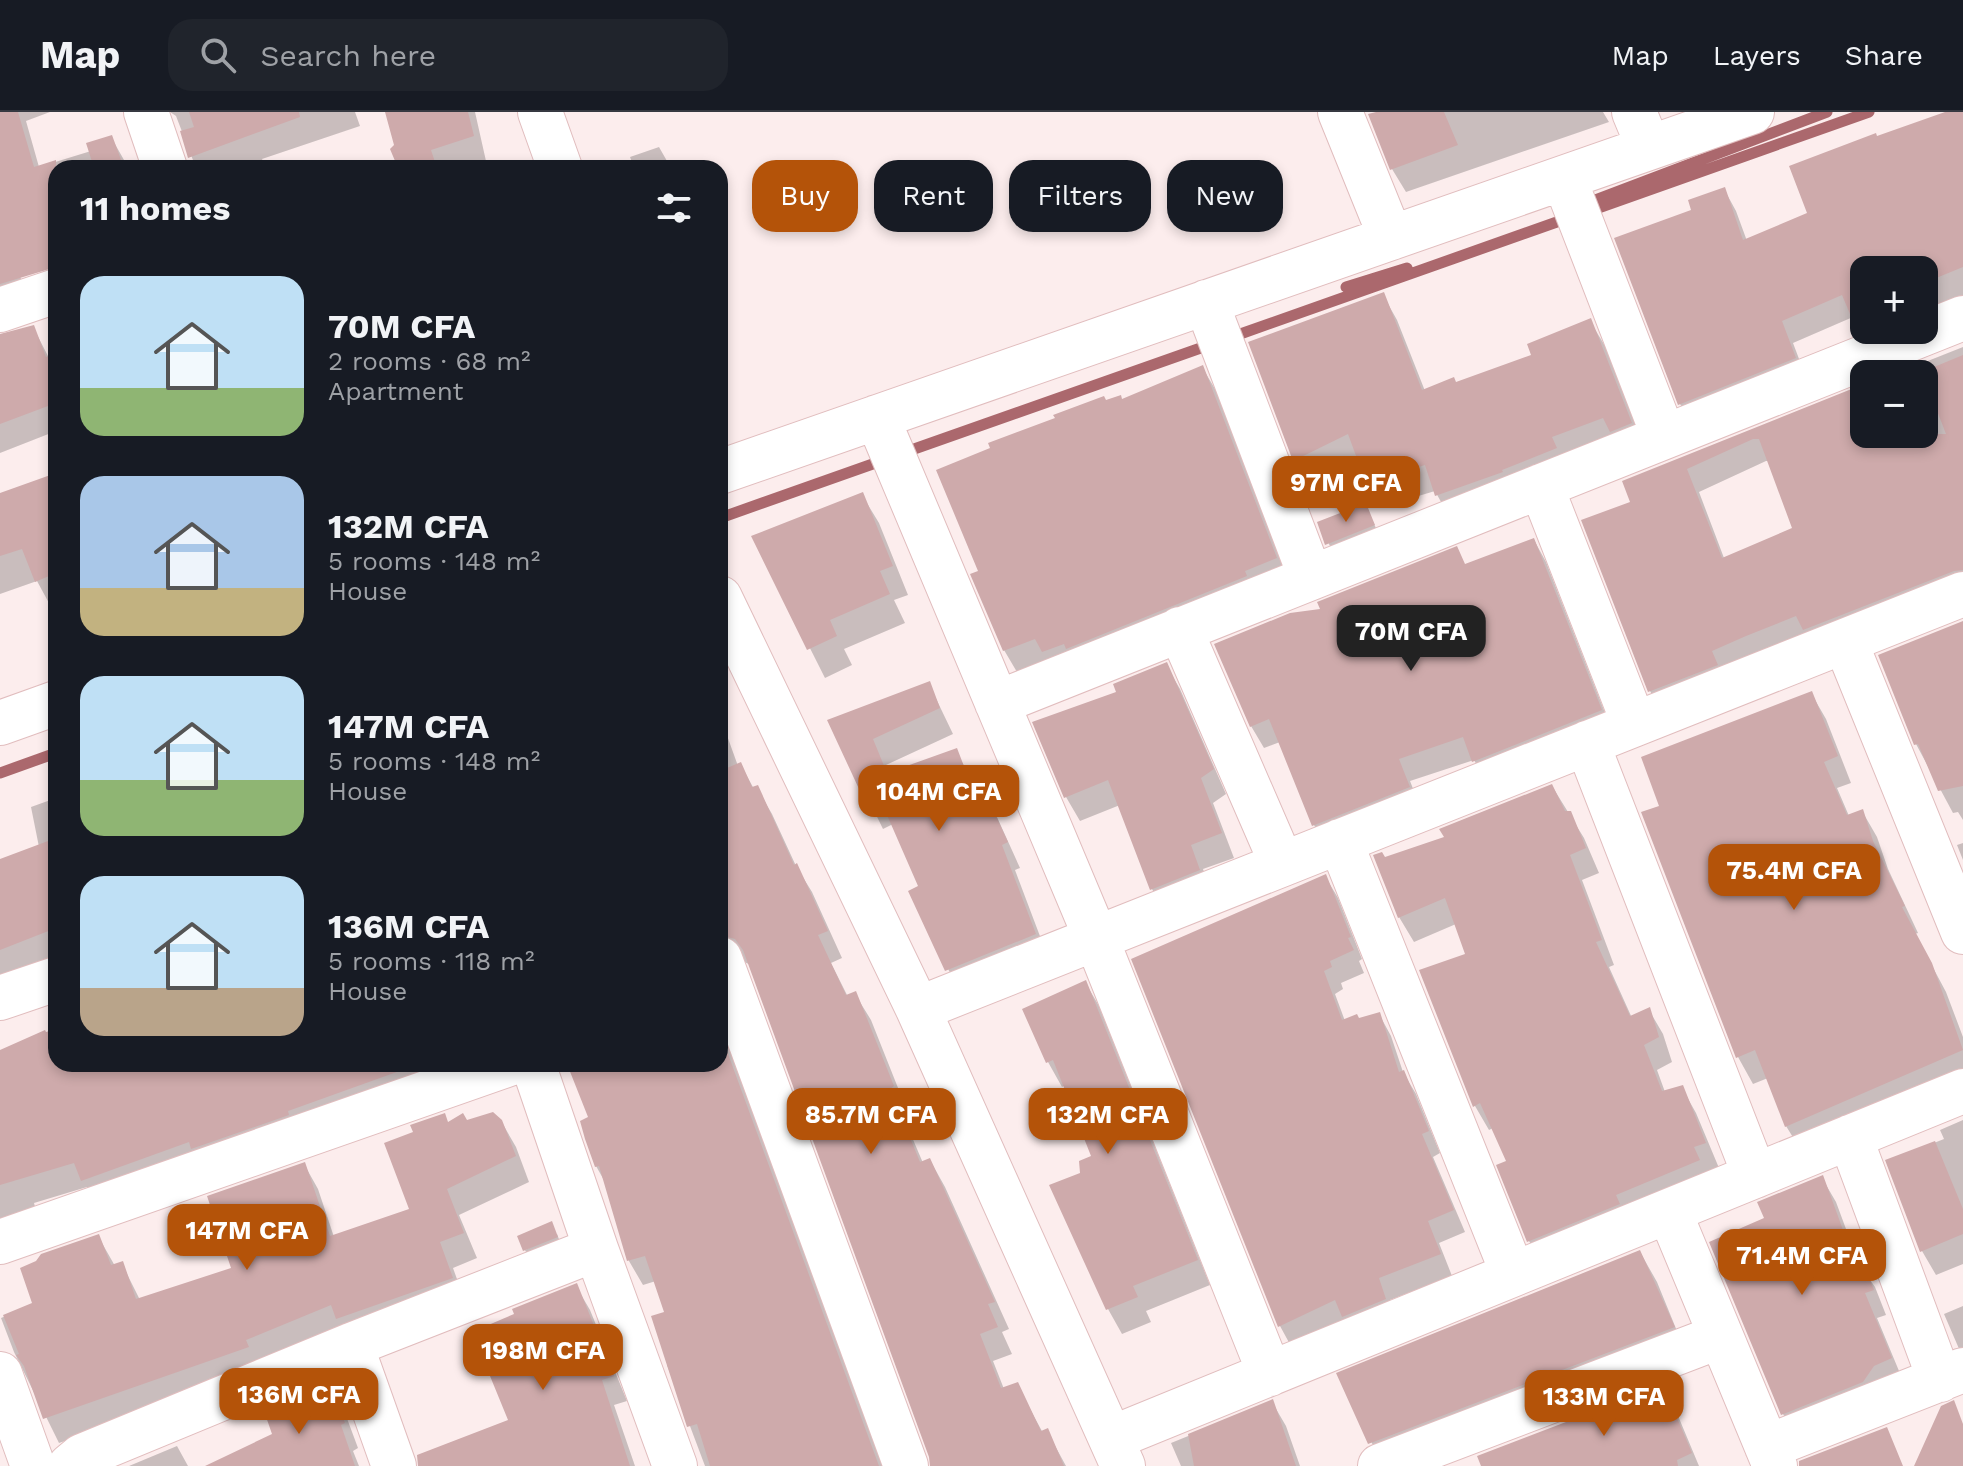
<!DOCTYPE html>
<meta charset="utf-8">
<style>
body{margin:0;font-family:"Work Sans",sans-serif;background:#20242c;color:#f1f3f6;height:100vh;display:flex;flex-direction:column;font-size:30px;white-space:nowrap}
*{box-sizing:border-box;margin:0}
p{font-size:26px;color:#9ea1a6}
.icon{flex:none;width:44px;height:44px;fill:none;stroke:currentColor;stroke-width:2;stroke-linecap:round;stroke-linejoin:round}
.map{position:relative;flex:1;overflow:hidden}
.sheet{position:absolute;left:48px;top:48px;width:680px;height:912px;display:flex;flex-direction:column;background:#171b24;border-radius:24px;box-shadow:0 4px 12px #0003}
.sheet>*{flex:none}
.banner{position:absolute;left:752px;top:48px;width:760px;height:72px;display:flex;gap:16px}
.controls{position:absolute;left:1850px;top:144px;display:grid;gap:16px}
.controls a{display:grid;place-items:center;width:88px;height:88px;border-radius:16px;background:#171b24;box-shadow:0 4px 12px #0003;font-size:40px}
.price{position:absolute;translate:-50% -68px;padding:0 18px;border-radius:16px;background:#b45309;color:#fff;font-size:26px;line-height:52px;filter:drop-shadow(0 2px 4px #0008)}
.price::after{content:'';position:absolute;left:50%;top:48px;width:24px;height:18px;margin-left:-12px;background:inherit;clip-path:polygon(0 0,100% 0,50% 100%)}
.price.selected{background:#222;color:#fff}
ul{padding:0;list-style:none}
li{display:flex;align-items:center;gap:24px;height:200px;padding:0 32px}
li span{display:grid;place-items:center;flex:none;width:224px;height:160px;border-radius:24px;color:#555}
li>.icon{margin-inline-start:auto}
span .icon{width:96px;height:96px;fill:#fffc;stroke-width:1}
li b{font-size:34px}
h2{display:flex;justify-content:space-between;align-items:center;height:96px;padding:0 32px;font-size:34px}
.tag{padding:0 28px;border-radius:24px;background:#171b24;box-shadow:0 4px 12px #0003;font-size:28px;line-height:72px}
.tag.selected{background:#b45309;color:#fff}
header{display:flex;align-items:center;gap:48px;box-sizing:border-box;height:112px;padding:0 40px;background:#171b24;border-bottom:2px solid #363941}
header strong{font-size:38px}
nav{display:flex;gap:44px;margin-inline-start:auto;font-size:28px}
.search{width:560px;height:72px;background:#20242c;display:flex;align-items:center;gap:20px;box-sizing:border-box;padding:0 28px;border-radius:24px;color:#9ea1a6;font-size:30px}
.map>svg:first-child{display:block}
.shadow{fill:#0003;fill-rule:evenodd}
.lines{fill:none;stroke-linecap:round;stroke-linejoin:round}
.stream{stroke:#ab686d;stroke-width:11}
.building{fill:#ceaaab;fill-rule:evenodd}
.minor-casing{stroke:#e1bdbe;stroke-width:46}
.minor{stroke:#fff;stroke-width:44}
</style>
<header>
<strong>Map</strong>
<div class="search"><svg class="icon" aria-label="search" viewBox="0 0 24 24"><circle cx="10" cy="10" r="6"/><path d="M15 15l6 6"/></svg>Search here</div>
<nav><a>Map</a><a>Layers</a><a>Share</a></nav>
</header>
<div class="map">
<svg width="1963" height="1354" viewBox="0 0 1963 1354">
<rect width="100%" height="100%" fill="#fceded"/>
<!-- shadow -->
<path class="shadow" d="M 0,0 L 50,0 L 26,9 L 39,55 L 91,39 L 111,25 L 124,48 L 127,56 L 56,56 L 56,133 L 0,42 Z
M 170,0 L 355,0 L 360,14 L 262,47 L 263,49 L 245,56 L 196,56 L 176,4 Z
M 387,0 L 475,0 L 486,49 L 478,52 L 479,56 L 400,56 Z
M 1383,0 L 1603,0 L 1609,10 L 1406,80 L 1392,57 Z
M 1954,0 L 1963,0 L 1963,184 L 1946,190 L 1924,203 L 1924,158 L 1864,158 L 1864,218 L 1888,218 L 1866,227 L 1853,205 L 1793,231 L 1807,268 L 1693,313 L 1680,292 L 1694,99 L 1724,77 L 1736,99 L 1747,129 L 1810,103 L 1877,26 Z
M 659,35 L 671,56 L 634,56 L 630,45 Z
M 0,109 L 29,189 L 0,202 Z
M 1383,183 L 1397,208 L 1425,279 L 1456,273 L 1534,244 L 1590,209 L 1605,234 L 1645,336 L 1451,408 L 1435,379 L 1382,395 L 1368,370 L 1360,348 L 1310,373 L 1295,349 L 1250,231 Z
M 33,215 L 49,246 L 56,244 L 56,333 L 51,321 L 0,341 L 0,249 Z
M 1963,235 L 1963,483 L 1663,602 L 1650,579 L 1584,409 L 1633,391 L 1624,370 L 1864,275 L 1864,322 L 1924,322 L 1924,262 L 1895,262 ZM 1766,349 L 1770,349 L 1794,417 L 1724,446 L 1699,380 Z
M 1202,255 L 1218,282 L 1291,473 L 1020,565 L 1004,538 L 981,461 L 1105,290 L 1122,289 Z
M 56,363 L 56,490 L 50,493 L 37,469 L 0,482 L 0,383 Z
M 862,383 L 879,411 L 908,483 L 894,488 L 905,511 L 844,537 L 852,553 L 825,566 L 754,425 Z
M 1365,393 L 1385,435 L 1339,453 L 1319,411 Z
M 1534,428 L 1546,450 L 1613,621 L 1487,671 L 1474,648 L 1410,669 L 1421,697 L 1326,735 L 1314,713 L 1280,630 L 1264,636 L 1251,614 L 1323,499 L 1466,454 Z
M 1963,511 L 1963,708 L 1958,700 L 1953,701 L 1916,632 Z
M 1166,553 L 1180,577 L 1226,682 L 1213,691 L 1234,746 L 1203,757 L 1212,782 L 1165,801 L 1152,777 L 1120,693 L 1080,709 L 1066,685 Z
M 929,572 L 953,622 L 886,653 L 890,662 L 956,639 L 973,671 L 978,669 L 992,694 L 1020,756 L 1015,758 L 1049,848 L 961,883 L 910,780 L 920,776 L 893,712 L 883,717 L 830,609 Z
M 1811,581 L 1826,607 L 1851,671 L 1837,676 L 1849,704 L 1862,699 L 1877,725 L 1888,757 L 1918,821 L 1915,822 L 1946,880 L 1963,925 L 1963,971 L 1802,1040 L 1786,1014 L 1768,966 L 1753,972 L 1738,945 L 1643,702 L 1662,695 Z
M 720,604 L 738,654 L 741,653 L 754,677 L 757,676 L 772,702 L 796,754 L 812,780 L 842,846 L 831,851 L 848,885 L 855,882 L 871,908 L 908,1001 L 903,1004 L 923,1051 L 930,1048 L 945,1075 L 1009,1217 L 1002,1220 L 1012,1242 L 993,1249 L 1004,1277 L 1017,1273 L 1043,1321 L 1047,1319 L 1066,1354 L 939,1354 L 751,853 L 742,849 L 734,849 L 720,824 Z
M 1552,674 L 1584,726 L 1599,761 L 1582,768 L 1614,853 L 1609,855 L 1632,906 L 1649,898 L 1663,922 L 1672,950 L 1657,958 L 1665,980 L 1682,976 L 1696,1001 L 1719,1056 L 1543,1153 L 1529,1129 L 1509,1050 L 1493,1016 L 1489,1018 L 1475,994 L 1468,843 L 1456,812 L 1414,830 L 1399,805 L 1385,748 L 1447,727 Z
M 56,686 L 56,846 L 14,862 L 0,888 L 0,749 L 39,735 L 31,695 Z
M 1963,731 L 1963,748 L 1957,733 Z
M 1325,764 L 1338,786 L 1362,847 L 1359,849 L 1364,861 L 1341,871 L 1343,877 L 1335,882 L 1345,909 L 1358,908 L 1379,902 L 1391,924 L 1403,960 L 1416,982 L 1440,1041 L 1433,1045 L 1465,1120 L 1439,1131 L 1452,1164 L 1390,1188 L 1397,1209 L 1292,1236 L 1280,1214 Z
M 1085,870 L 1099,894 L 1210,1173 L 1146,1199 L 1151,1210 L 1122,1222 L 1108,1197 L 1052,1074 L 1082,1062 L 1094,1045 L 1065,973 L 1062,975 L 1048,950 L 1024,898 Z
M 720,911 L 883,1354 L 705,1354 L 667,1253 L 667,1201 L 656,1169 L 643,1173 L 629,1149 L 605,1070 L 596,1054 L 590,1006 L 571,957 L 567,959 L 561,952 L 720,952 Z
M 56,919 L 56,952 L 484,952 L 96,1092 L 87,1075 L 34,1091 L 38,1105 L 0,1119 L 0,940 Z
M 1963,1008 L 1963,1152 L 1936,1163 L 1922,1139 L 1888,1049 L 1944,1027 L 1940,1018 Z
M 501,1009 L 516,1035 L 529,1070 L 459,1103 L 477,1146 L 453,1156 L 466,1192 L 59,1331 L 14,1240 L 1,1206 L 35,1192 L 98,1124 L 115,1154 L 122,1152 L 140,1188 L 233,1157 L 304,1052 L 318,1077 L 334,1125 L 412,1098 L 449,1012 Z
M 1822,1066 L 1836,1090 L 1859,1152 L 1875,1175 L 1886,1203 L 1877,1206 L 1904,1271 L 1797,1326 L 1783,1302 L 1767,1107 Z
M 557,1122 L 562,1135 L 530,1148 L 525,1138 Z
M 1640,1140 L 1657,1170 L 1688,1246 L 1383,1354 L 1339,1263 Z
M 576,1174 L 590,1198 L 627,1289 L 614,1293 L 635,1354 L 420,1354 L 511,1309 Z
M 1963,1194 L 1963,1246 L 1944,1202 Z
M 1663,1275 L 1676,1299 L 1699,1354 L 1483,1354 Z
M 331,1276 L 345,1301 L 358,1336 L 353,1339 L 359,1354 L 210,1354 L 275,1323 Z
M 1272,1290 L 1286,1314 L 1300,1354 L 1181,1354 L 1171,1331 Z
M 177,1334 L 188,1354 L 129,1354 Z"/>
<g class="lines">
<!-- stream -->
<path class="stream" d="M 1585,92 L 1827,0
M 1587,100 L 1869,0
M 1346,175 L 1407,156
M 1229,226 L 1571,105
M 900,342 L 1212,232
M 720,406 L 884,348
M 0,661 L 56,641"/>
</g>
<!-- building -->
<path class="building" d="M 0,0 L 18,0 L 34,55 L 56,48 L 56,155 L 0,172 Z
M 189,0 L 299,0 L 300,5 L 188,46 L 180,19 L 194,15 Z
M 385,0 L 468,0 L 474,24 L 431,38 L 437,56 L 398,56 L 390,37 L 394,33 Z
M 1376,0 L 1444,0 L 1458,33 L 1390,58 L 1368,2 Z
M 1945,0 L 1963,0 L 1963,155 L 1924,171 L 1924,158 L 1864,158 L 1864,219 L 1858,221 L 1842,183 L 1782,209 L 1796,246 L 1678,293 L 1614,126 L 1691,98 L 1688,88 L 1725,75 L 1743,128 L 1807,101 L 1789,54 L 1876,21 L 1877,24 Z
M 112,23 L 124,56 L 94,56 L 86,31 Z
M 1384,180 L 1422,278 L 1454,265 L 1456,270 L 1531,243 L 1527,232 L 1591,206 L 1632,311 L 1610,320 L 1603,306 L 1552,325 L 1557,336 L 1502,358 L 1503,360 L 1435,384 L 1425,353 L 1366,371 L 1348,322 L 1293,349 L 1248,230 Z
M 34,213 L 46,245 L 56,242 L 56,291 L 0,312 L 0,222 Z
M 1963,243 L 1963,458 L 1954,459 L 1803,518 L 1796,504 L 1746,524 L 1712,539 L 1718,553 L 1648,580 L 1581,408 L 1630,390 L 1622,369 L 1864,272 L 1864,322 L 1946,322 L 1922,260 ZM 1753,327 L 1759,327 L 1792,416 L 1722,446 L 1687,357 Z
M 1203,253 L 1277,446 L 1245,459 L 1247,464 L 1066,537 L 1064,532 L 1042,540 L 1035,527 L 1003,539 L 970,462 L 978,459 L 936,358 L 990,336 L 988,331 L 1055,306 L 1053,303 L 1104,284 L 1106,288 L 1121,283 L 1122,287 Z
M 56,361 L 56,461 L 35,470 L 22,437 L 0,444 L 0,381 Z
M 863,380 L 893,454 L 880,459 L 890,482 L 830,508 L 837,524 L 807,538 L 751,424 Z
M 1366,391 L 1375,413 L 1325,433 L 1317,410 Z
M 1534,426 L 1602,598 L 1472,650 L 1463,625 L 1399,647 L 1410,675 L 1312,714 L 1269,607 L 1250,615 L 1214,532 L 1290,501 L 1320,497 L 1317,490 L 1457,434 L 1465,452 Z
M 1963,509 L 1963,674 L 1938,679 L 1918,632 L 1914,633 L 1878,543 Z
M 1167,550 L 1214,657 L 1201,666 L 1222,721 L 1191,733 L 1200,758 L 1150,778 L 1108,668 L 1064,686 L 1032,610 L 1116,580 L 1113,572 Z
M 930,569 L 940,596 L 873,627 L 887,661 L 957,636 L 970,670 L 979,667 L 1008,730 L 1002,733 L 1036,822 L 945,859 L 908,779 L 918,774 L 880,687 L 866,692 L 827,608 Z
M 1812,579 L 1838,644 L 1824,650 L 1847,703 L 1863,697 L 1873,729 L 1905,794 L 1902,795 L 1932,851 L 1963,938 L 1785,1015 L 1755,938 L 1736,946 L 1641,700 L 1659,694 L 1641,645 Z
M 741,650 L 752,675 L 758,673 L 794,753 L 797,751 L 828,819 L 818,823 L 846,883 L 856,879 L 894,974 L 890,977 L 920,1050 L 930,1046 L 995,1190 L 988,1192 L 998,1215 L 980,1222 L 1001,1276 L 1018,1270 L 1041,1319 L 1048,1316 L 1064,1354 L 930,1354 L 929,1345 L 743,838 L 735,827 L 720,823 L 720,659 Z
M 1552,672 L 1565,699 L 1571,699 L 1586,736 L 1570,743 L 1602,828 L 1596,830 L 1630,904 L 1650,895 L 1659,925 L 1644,933 L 1662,979 L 1683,973 L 1706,1031 L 1694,1035 L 1700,1048 L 1616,1083 L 1620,1092 L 1527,1130 L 1496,1053 L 1506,1049 L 1480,991 L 1473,995 L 1419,858 L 1465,842 L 1445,786 L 1398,806 L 1373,743 L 1382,740 L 1385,745 L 1444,725 L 1439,717 Z
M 56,726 L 56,816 L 0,838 L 0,747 Z
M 1326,762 L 1351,825 L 1348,826 L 1354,838 L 1330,849 L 1332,855 L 1324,859 L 1342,908 L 1357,902 L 1359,906 L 1380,900 L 1399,960 L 1404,958 L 1429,1019 L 1422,1022 L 1454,1098 L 1428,1109 L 1441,1142 L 1379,1166 L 1386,1187 L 1342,1205 L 1335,1188 L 1278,1215 L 1131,847 Z
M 1086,868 L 1198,1148 L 1133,1174 L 1138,1185 L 1106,1198 L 1049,1073 L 1080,1061 L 1079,1049 L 1091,1044 L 1053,948 L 1046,951 L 1022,897 Z
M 56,917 L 56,952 L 407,952 L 408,956 L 288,999 L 289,1003 L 191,1037 L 189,1030 L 81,1069 L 74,1051 L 0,1073 L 0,938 L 45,918 L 46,920 Z
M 720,920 L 879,1354 L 710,1354 L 697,1312 L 687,1315 L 651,1204 L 664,1200 L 645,1144 L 627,1149 L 599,1054 L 595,1055 L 585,1027 L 580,1009 L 588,1005 L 567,952 L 720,952 Z
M 493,1000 L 502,1008 L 516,1044 L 447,1077 L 464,1121 L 440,1130 L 453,1166 L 336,1207 L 331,1193 L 246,1228 L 249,1235 L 43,1307 L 24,1254 L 16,1243 L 19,1242 L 3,1203 L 32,1191 L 20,1156 L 36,1149 L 41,1142 L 99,1122 L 111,1153 L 123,1149 L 136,1187 L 231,1156 L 207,1084 L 305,1050 L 330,1124 L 409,1097 L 384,1031 L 413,1020 L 410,1013 L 445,1001 L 448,1010 L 463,1001 L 467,1008 Z
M 1935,1029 L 1963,1097 L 1963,1122 L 1920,1140 L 1885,1048 Z
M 1823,1063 L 1855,1151 L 1862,1148 L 1874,1178 L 1865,1181 L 1892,1246 L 1874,1254 L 1863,1270 L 1781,1303 L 1709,1130 L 1764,1106 L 1757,1090 Z
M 552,1109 L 558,1125 L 523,1139 L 517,1124 Z
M 1640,1138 L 1675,1215 L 1368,1332 L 1336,1261 Z
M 577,1171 L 614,1264 L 602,1268 L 630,1354 L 418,1354 L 417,1343 L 508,1308 L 472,1220 L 514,1202 L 512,1197 Z
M 1663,1273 L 1692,1341 L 1677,1348 L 1678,1354 L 1481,1354 L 1477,1344 Z
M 332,1274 L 345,1311 L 341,1313 L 355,1354 L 205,1354 L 272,1322 L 264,1299 Z
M 1273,1287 L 1296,1354 L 1194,1354 L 1188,1322 Z
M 1954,1288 L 1963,1312 L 1963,1354 L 1914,1354 L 1941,1294 Z
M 1887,1315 L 1903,1354 L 1799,1354 L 1799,1349 Z"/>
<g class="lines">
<!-- minor casing -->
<g class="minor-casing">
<path id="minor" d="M 146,0 L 165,56
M 540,0 L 560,56
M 1340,0 L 1391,126
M 1634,0 L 1649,36
M 1564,66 L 1664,325
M 1206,190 L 1311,466
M 0,198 L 56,179
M 877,305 L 1096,826 L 1270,1262
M 720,360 L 1752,0
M 1541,374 L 1634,612
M 720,486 L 918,897 L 1123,1354
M 1180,517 L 1282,752
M 1845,529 L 1963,820
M 997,591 L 1963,206
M 0,611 L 56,591
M 1587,631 L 1755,1064
M 1340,729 L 1513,1162
M 720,847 L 906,1354
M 0,886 L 56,867
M 918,897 L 1963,482
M 533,952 L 596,1137 L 675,1354
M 1850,1025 L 1940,1268
M 1669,1099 L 1775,1354
M 0,1130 L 509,952
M 351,1233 L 394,1354
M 0,1262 L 33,1354
M 1112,1326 L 1963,979
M 1767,1335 L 1963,1258
M 70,1354 L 82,1344 L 351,1233 L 596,1137
M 1380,1354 L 1721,1224"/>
</g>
<!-- minor -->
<use href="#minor" class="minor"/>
</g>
</svg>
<div class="controls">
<a>+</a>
<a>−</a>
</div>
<b class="price" style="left:1346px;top:412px">97M CFA</b>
<b class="price selected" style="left:1411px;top:561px">70M CFA</b>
<b class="price" style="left:939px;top:721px">104M CFA</b>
<b class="price" style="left:1794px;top:800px">75.4M CFA</b>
<b class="price" style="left:871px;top:1044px">85.7M CFA</b>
<b class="price" style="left:1108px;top:1044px">132M CFA</b>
<b class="price" style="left:247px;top:1160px">147M CFA</b>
<b class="price" style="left:1802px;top:1185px">71.4M CFA</b>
<b class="price" style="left:543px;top:1280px">198M CFA</b>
<b class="price" style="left:299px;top:1324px">136M CFA</b>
<b class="price" style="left:1604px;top:1326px">133M CFA</b>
<div class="banner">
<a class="tag selected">Buy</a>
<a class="tag">Rent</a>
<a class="tag">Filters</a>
<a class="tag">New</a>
</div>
<section class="sheet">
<h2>11 homes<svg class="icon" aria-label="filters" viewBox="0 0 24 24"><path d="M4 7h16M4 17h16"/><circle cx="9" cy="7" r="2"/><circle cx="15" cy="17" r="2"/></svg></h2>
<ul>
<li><span style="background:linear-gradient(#bfe0f5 70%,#8fb573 0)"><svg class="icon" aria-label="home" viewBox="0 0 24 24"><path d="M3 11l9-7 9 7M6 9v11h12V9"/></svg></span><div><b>70M CFA</b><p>2 rooms · 68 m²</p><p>Apartment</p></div></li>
<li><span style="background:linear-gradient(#a9c7e8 70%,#c2b280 0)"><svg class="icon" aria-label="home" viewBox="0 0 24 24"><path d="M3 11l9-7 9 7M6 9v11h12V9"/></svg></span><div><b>132M CFA</b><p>5 rooms · 148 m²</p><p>House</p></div></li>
<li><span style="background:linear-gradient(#bfe0f5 65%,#8fb573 0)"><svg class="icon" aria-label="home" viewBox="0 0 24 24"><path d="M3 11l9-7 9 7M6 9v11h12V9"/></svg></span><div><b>147M CFA</b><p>5 rooms · 148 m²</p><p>House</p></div></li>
<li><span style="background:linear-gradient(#bfe0f5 70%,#b9a48a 0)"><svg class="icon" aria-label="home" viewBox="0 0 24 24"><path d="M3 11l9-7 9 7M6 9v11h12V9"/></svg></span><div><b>136M CFA</b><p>5 rooms · 118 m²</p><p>House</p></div></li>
</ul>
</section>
</div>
